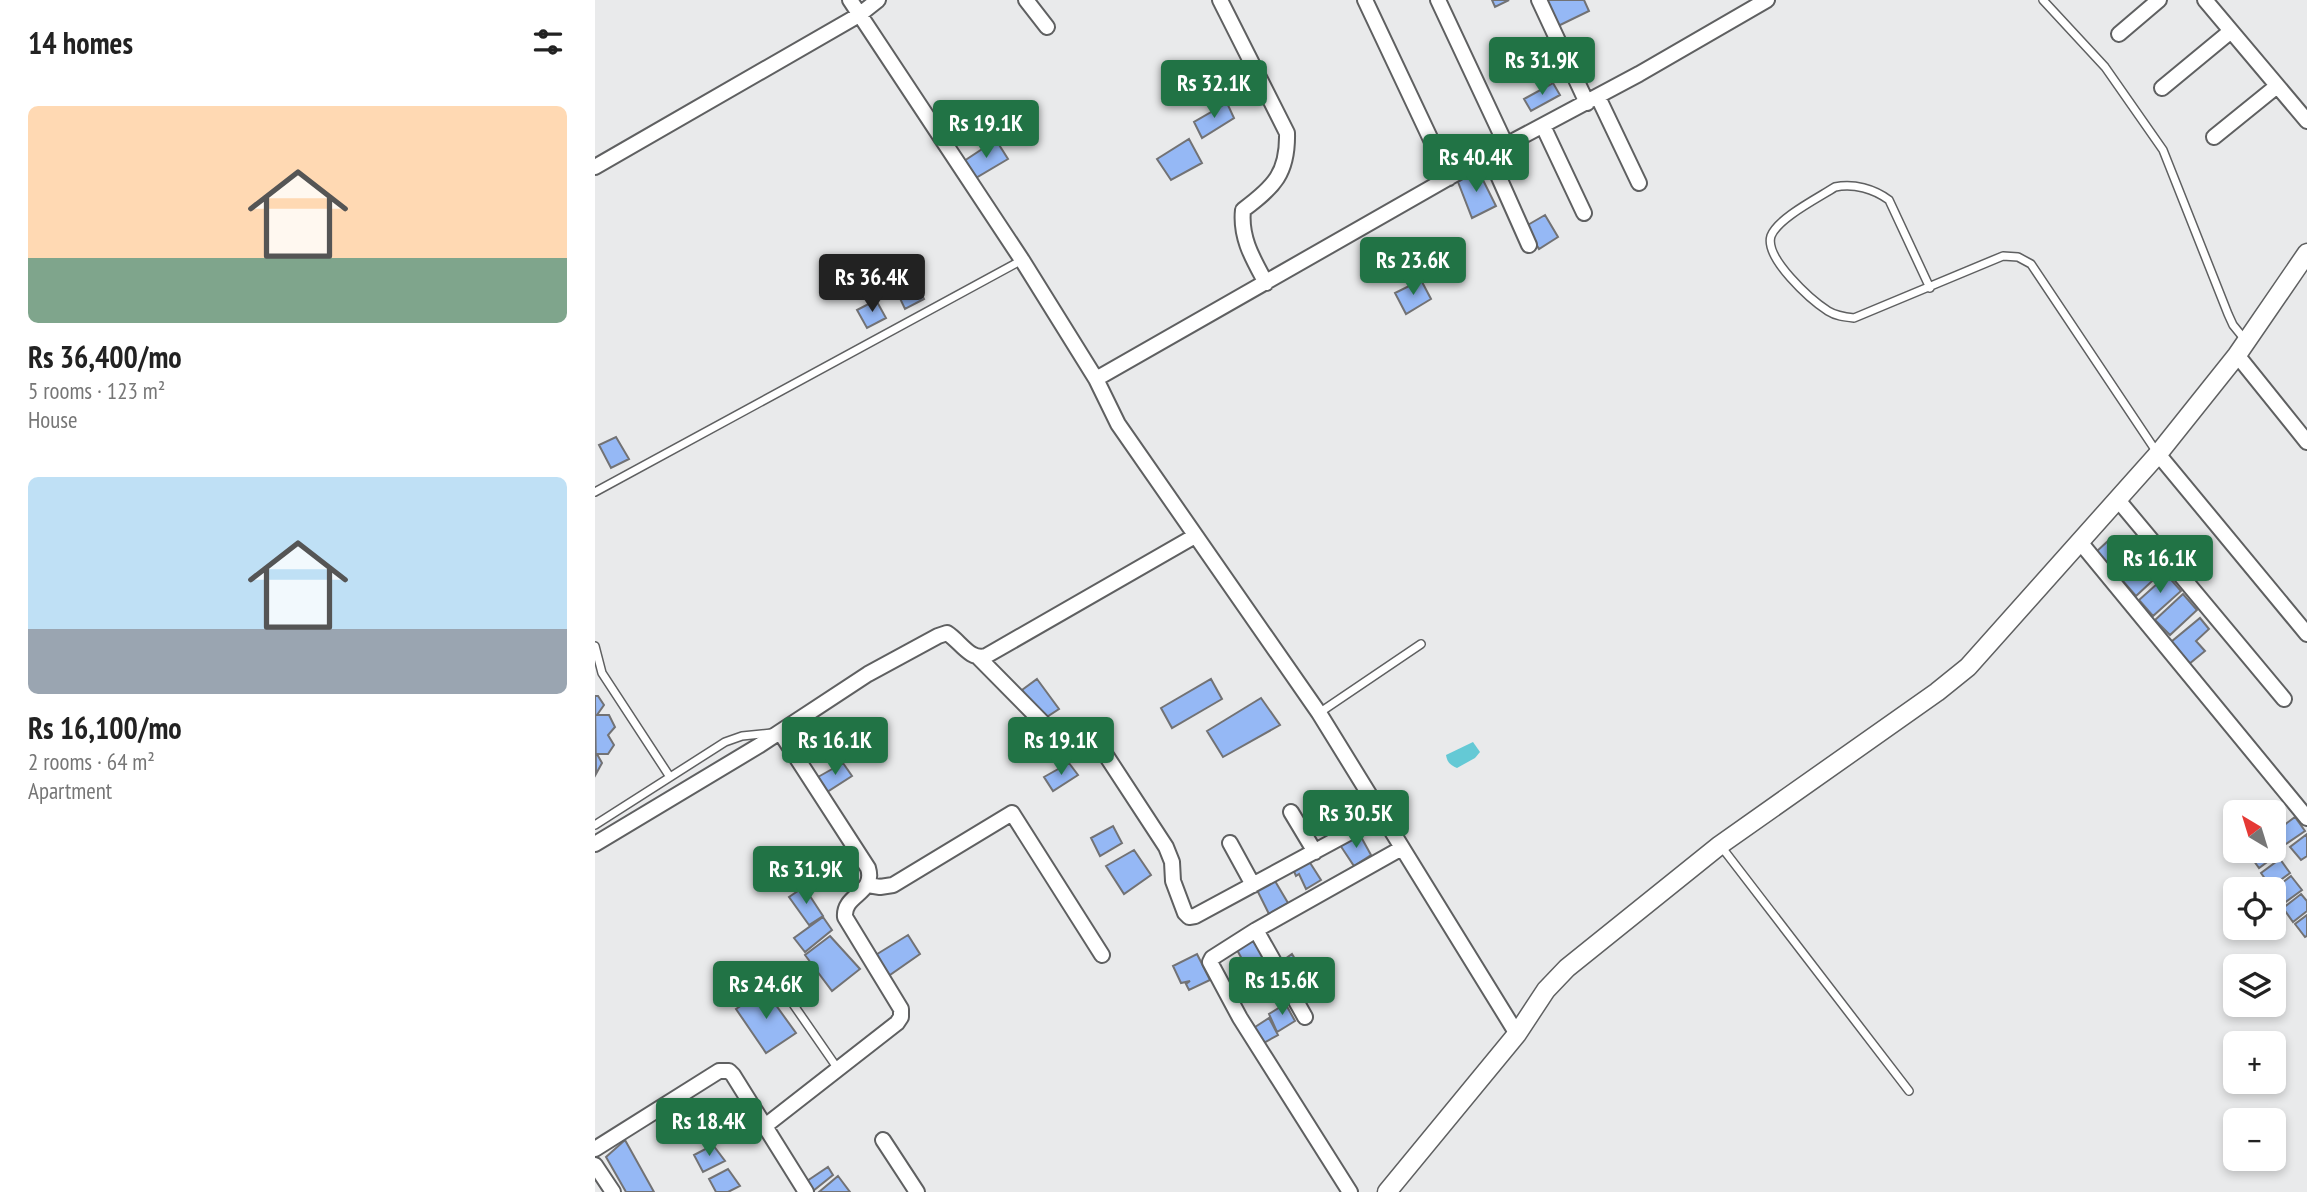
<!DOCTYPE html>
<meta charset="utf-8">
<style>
body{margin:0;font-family:"PT Sans Narrow",sans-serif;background:#f6f6f6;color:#222;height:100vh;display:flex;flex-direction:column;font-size:26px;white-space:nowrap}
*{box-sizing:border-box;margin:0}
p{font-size:23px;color:#767676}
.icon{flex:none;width:38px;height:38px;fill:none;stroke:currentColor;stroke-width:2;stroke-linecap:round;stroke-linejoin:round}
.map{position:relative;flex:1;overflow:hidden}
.details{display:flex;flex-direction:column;background:#fff;width:595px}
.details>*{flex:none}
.needle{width:46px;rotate:322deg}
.tools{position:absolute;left:1628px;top:800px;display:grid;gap:14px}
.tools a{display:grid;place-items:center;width:63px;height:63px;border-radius:10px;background:#fff;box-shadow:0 4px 10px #0003;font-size:35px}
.price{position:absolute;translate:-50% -60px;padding:0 16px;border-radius:7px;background:#217345;color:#fff;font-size:23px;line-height:46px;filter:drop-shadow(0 2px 4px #0008)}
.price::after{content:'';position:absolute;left:50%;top:42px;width:21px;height:16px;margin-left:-10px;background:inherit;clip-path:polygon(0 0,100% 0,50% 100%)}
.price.on{background:#222;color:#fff}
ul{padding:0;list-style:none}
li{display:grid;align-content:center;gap:14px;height:371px;padding:0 28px}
li span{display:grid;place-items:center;height:217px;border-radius:10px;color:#555}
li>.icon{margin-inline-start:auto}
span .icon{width:126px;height:126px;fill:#fffc;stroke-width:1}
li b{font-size:30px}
h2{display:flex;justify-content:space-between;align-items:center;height:84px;padding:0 28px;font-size:30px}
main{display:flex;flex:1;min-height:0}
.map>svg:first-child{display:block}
.water{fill:#64c9d5}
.building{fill:#95b8f5;stroke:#727274;stroke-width:2}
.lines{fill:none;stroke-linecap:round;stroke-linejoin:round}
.service-casing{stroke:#5f6061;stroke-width:10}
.minor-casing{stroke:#5f6061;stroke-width:18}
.tertiary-casing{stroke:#5f6061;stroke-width:21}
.service{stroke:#fff;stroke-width:7}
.minor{stroke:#fff;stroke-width:14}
.tertiary{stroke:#fff;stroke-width:18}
</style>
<main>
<section class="details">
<h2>14 homes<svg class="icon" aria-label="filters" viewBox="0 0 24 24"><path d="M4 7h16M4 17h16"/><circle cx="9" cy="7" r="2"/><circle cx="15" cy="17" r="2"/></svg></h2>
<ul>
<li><span style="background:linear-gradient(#ffd9b3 70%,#7fa58c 0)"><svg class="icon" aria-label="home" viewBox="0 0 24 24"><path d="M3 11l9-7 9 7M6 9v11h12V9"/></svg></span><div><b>Rs 36,400/mo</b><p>5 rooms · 123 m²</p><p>House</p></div></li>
<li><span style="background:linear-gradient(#bfe0f5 70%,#9aa5b1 0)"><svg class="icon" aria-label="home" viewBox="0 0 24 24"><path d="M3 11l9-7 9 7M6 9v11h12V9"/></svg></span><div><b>Rs 16,100/mo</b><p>2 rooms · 64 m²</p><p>Apartment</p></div></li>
</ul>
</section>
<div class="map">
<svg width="1712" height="1192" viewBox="0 0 1712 1192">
<rect width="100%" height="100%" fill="#e9eaeb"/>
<!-- water -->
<path class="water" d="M 878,742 L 885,752 L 880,758 L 862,768 C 855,765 852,762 851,755 Z"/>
<!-- building -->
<path class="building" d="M 897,0 L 914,0 L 900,7 Z
M 952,0 L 989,0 L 994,11 L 961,27 Z
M 958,83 L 965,95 L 936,111 L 929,99 Z
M 632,103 L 639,118 L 607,138 L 599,122 Z
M 594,139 L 607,163 L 576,180 L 562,159 Z
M 401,140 L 413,159 L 379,179 L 369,161 Z
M 883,170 L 901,206 L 877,218 L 863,182 Z
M 950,215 L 963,237 L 944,249 L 931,226 Z
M 320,280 L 329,299 L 310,309 L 301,290 Z
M 826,280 L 836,299 L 811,314 L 800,293 Z
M 281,300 L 291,318 L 272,328 L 262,310 Z
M 21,437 L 34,459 L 16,468 L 4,445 Z
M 1514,540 L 1536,564 L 1523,576 L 1501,552 Z
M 1555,555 L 1569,570 L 1541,596 L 1527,580 Z
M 1572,575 L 1586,591 L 1558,616 L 1544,600 Z
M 1588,594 L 1602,610 L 1575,635 L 1560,620 Z
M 1605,618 L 1614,629 L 1601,641 L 1610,651 L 1594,664 L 1576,642 Z
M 442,679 L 464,709 L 447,720 L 427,690 Z
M 616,679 L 627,699 L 577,728 L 566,708 Z
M 0,696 L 3,696 L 9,705 L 2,715 L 14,715 L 20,727 L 13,735 L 19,745 L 13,754 L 2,754 L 7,763 L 1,774 Z
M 666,698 L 685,725 L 628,757 L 612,731 Z
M 248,763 L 257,776 L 232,792 L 223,777 Z
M 474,763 L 483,775 L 458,791 L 449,777 Z
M 1700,817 L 1710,831 L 1691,844 L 1681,831 Z
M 518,826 L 527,843 L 505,856 L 496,838 Z
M 1712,834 L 1712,856 L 1706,860 L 1695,847 Z
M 765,835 L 776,855 L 759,866 L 745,845 Z
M 1678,847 L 1683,854 L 1664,868 L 1654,854 L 1659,850 L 1678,850 Z
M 539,850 L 556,875 L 529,894 L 511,866 Z
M 712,858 L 726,880 L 711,889 L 704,874 L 701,876 L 697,867 Z
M 1685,859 L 1695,873 L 1676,887 L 1666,873 Z
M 1696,876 L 1707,890 L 1688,904 L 1678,890 Z
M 680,881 L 693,903 L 674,914 L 662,890 Z
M 209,887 L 228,916 L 214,925 L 194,897 Z
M 1706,894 L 1712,901 L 1712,911 L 1698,922 L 1688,908 Z
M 1712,915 L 1712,936 L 1710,937 L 1700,924 Z
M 228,917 L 237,930 L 210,952 L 199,938 Z
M 313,935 L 325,954 L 292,977 L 279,956 Z
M 235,936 L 265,969 L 237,991 L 210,955 Z
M 658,938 L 670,962 L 654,972 L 641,948 Z
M 602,954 L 615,980 L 594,990 L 591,984 L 595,981 L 586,983 L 578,966 Z
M 697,954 L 711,977 L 698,985 L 683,964 Z
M 663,978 L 672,995 L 662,1001 L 652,985 Z
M 170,990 L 201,1033 L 171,1053 L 141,1009 Z
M 689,1001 L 700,1021 L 682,1032 L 674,1014 L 685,1007 L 684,1004 Z
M 674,1018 L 683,1035 L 665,1045 L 657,1029 Z
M 30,1140 L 59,1192 L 31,1192 L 11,1157 Z
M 118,1145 L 130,1161 L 108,1172 L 99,1155 Z
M 233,1167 L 238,1175 L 218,1191 L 212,1181 Z
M 133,1169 L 145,1186 L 133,1192 L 121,1192 L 114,1179 Z
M 243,1176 L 255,1192 L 224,1192 Z"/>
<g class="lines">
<!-- service casing -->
<g class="service-casing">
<path id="service" d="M 1448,0 L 1510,67 L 1568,150 L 1633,314 L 1638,325 L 1651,341
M 1335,288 L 1294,200 C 1279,189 1259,183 1240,187 C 1223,198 1183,218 1176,236 C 1169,258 1216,300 1233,311 C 1241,316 1249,317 1259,318 L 1408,256 L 1423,257 L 1436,264 L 1563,454
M 0,492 L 427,260
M 0,646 L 7,673 L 75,777
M 724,713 L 826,644
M 0,825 L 130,742 L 147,736 L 177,733
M 1125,845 L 1314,1091
M 180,978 L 243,1069"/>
</g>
<!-- minor casing -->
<g class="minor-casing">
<path id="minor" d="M 255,0 L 427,260 L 501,379 L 523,424 L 724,713 L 922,1034
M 431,0 L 452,27
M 625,0 L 692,133 C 693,173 679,187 648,210 C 645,238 658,259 671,283
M 770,0 L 854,178
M 843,0 L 911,145
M 944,0 L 992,103
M 1610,0 L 1712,121
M 1524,34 L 1564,0
M 1567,88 L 1636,31
M 1003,97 L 1044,183
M 948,126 L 989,213
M 1619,137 L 1682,86
M 894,155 L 934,245
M 0,167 L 264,15 L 283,0
M 1642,355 L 1712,442
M 501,379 L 911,145 L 1044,74 L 1172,0
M 1563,454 L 1712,634
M 1523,500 L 1689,699
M 1485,542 L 1712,818
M 384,658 L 456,731 C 472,737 488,728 501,740 L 571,847 L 577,862 L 578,881 L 590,913 L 594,917 L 600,916 L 787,815
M 696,812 L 720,852
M 635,843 L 658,885
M 0,844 L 165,745 L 273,674 L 343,636 L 352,633 C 365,641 375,661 391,656 L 600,536
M 273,885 L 285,887 L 298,885 L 417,813 L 507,955
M 661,930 L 710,1017
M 170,1126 L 302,1023 L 306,1017 L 306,1009 L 250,917 C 248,894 281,894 273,868 L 185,732
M 288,1140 L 322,1192
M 0,1149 L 124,1071 L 134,1071 L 138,1075 L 211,1192
M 0,1165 L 18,1192
M 755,1192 L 645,1018 L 615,962 L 617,958 L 661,930 L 807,848"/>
</g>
<!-- tertiary casing -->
<g class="tertiary-casing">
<path id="tertiary" d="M 792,1192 L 922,1034 L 951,990 L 972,968 L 1125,845 L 1342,692 L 1373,667 L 1563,454 L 1642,355 L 1712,253"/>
</g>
<!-- service -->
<use href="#service" class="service"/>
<!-- minor -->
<use href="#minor" class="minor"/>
<!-- tertiary -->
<use href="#tertiary" class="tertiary"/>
</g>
</svg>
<div class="tools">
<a><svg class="needle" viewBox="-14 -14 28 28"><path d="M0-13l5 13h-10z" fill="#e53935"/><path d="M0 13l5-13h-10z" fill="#767676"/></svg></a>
<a><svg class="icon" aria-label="locate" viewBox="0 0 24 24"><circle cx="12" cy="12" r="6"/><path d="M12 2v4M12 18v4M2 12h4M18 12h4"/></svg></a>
<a><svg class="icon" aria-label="layers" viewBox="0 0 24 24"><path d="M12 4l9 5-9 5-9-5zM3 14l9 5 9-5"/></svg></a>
<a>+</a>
<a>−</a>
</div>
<b class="price" style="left:947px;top:97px">Rs 31.9K</b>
<b class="price" style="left:619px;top:120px">Rs 32.1K</b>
<b class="price" style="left:391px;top:160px">Rs 19.1K</b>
<b class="price" style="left:881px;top:194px">Rs 40.4K</b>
<b class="price" style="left:818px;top:297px">Rs 23.6K</b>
<b class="price on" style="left:277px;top:314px">Rs 36.4K</b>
<b class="price" style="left:1565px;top:595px">Rs 16.1K</b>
<b class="price" style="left:240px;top:777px">Rs 16.1K</b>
<b class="price" style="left:466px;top:777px">Rs 19.1K</b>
<b class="price" style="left:761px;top:850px">Rs 30.5K</b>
<b class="price" style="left:211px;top:906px">Rs 31.9K</b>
<b class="price" style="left:687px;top:1017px">Rs 15.6K</b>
<b class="price" style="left:171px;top:1021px">Rs 24.6K</b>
<b class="price" style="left:114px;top:1158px">Rs 18.4K</b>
</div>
</main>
